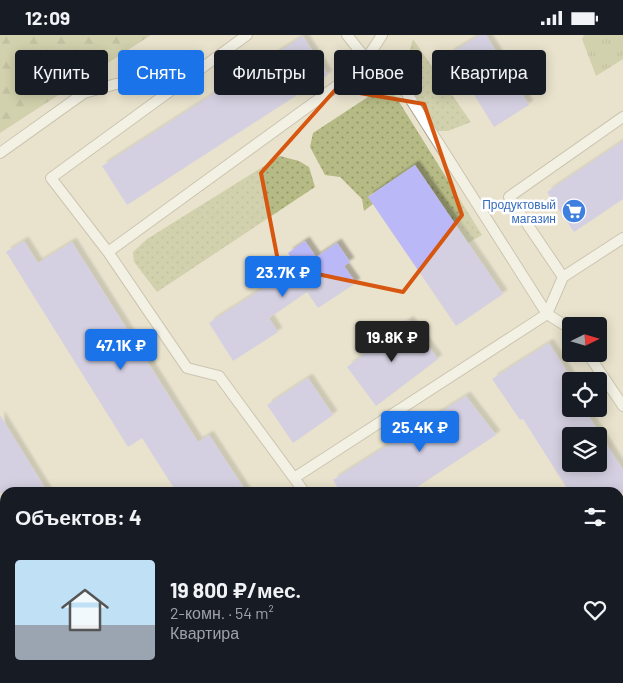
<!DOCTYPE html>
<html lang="ru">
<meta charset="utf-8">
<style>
body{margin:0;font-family:Barlow,sans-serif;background:#20242c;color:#f1f3f6;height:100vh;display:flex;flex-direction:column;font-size:19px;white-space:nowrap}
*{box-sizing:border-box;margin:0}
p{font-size:16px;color:#9ea1a6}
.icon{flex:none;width:28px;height:28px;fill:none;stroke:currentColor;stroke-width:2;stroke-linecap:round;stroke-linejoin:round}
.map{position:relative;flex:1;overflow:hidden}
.panel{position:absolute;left:0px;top:452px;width:624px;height:196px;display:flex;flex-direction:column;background:#171b24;border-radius:15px 15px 0 0;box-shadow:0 2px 12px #0003}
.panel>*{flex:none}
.top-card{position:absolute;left:15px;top:15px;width:594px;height:45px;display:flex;gap:10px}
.needle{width:32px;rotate:85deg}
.controls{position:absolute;left:562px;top:282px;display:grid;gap:10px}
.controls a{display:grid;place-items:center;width:45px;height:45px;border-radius:5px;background:#171b24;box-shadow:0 2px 12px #0003;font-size:25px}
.price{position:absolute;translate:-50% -42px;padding:0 11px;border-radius:5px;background:#1a73e8;color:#fff;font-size:16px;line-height:32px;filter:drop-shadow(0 1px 2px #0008)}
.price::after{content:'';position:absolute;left:50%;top:30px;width:15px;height:11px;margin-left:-8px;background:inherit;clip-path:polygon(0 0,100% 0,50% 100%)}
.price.selected{background:#222;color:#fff}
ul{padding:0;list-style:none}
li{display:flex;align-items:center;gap:15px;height:125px;padding:0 15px}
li+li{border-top:1px solid #363941}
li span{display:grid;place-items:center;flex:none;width:140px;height:100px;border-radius:5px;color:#555}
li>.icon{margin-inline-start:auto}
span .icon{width:60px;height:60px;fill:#fffc;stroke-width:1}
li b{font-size:21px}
h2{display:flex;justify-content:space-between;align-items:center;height:60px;padding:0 15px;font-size:21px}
.pill{padding:0 18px;border-radius:5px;background:#171b24;box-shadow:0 2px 12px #0003;font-size:18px;line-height:45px}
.pill.selected{background:#1a73e8;color:#fff}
.status{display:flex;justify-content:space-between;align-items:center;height:35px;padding:0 25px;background:#171b24;direction:ltr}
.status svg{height:14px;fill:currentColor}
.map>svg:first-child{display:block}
.grass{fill:url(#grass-dots)}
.forest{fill:url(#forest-firs)}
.park{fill:url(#park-tufts)}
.building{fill:#bbb8f8;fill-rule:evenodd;filter:url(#shadow)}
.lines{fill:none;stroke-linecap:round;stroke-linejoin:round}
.service-casing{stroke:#a7a18c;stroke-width:12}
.service{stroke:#fff;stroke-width:10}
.marked{fill:none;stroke:#d75610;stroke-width:4;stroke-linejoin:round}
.labels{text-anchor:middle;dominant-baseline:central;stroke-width:5;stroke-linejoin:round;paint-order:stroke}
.shop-label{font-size:12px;fill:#366cbe;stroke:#fff;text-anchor:end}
</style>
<div class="status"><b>12:09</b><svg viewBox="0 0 49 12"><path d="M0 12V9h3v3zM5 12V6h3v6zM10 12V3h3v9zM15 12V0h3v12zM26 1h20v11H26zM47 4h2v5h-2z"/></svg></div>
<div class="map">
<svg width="623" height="648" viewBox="0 0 623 648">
<defs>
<pattern id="grass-dots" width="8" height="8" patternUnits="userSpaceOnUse" patternTransform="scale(1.25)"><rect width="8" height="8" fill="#b6ba85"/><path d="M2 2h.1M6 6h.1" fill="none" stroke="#95986d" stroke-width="1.8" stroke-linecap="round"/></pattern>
<pattern id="forest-firs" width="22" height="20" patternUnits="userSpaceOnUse" patternTransform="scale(1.25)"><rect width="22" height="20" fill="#b6ba85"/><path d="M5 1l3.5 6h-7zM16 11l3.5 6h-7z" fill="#95986d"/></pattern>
<pattern id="park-tufts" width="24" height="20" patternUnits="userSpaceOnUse" patternTransform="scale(1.25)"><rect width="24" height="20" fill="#b6ba85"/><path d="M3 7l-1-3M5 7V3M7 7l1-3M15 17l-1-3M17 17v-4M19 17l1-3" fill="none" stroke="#95986d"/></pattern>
<filter id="shadow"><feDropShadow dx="4.5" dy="-4.5" stdDeviation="1" flood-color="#0004"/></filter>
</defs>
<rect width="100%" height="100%" fill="#e9e3cd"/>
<!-- grass -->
<path class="grass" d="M 413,4 L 471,87 L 448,96 L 437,96 L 405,46 L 405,31 Z
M 393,57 L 482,200 L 468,208 L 415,130 L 369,161 L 373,169 L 364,176 L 362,164 L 340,142 L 325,140 L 310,112 L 313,98 L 374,58 Z
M 280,121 L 299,126 L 309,132 L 315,152 L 157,257 L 134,227 L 133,217 L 147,204 Z"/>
<!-- forest -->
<path class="forest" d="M 0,0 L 151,0 L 0,98 Z"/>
<!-- park -->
<path class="park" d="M 584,0 L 623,0 L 623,24 L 596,41 L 582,4 Z"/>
<!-- building -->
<path class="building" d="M 480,0 L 486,0 L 529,70 L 494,92 L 449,19 Z
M 303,1 L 328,40 L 127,170 L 102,131 Z
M 623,106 L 623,164 L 574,197 L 547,157 Z
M 415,130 L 503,259 L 456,291 L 368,162 Z
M 24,206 L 38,228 L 72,207 L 198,407 L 209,400 L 247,458 L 177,458 L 142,403 L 128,412 L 6,217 Z
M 305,206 L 316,222 L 337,208 L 350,227 L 344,231 L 356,248 L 318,273 L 307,257 L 269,283 L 278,297 L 233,326 L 209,288 L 279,243 L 278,240 L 295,228 L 288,218 Z
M 409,285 L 438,324 L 376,371 L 347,332 Z
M 549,308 L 573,346 L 566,346 L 571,354 L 571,374 L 584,374 L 623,435 L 623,458 L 570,458 L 523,384 L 520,385 L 492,344 ZM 571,401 L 599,401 L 599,429 L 571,429 Z
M 308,343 L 333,380 L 293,408 L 267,370 Z
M 466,361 L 496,400 L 408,458 L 341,458 L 333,445 Z
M 0,380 L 48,458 L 0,458 Z"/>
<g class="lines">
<!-- service casing -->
<g class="service-casing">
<path id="service" d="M 247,0 L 51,143 L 108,217 L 360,34 L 382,0
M 347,0 L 366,24 L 406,57 L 547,279 L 571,294
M 0,118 L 84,58 L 116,49 L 184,45
M 108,217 L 187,333 L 219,341 L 305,458
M 563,242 L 509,162 L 623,82
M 588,319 L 623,371
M 294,443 L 547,279 L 563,242 L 623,203
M 619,566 L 623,563
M 0,591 L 5,593
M 173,644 L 179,648"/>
</g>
<!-- service -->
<use href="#service" class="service"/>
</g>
<!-- marked area -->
<path d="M0 0H623V648H0ZM 336,54 L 424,69 L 462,180 L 403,257 L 279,231 L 261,138 Z" fill="#e9e3cd" fill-opacity=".55" fill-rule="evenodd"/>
<path class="marked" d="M 336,54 L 424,69 L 462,180 L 403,257 L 279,231 L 261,138 Z"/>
<!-- icons -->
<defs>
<g id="supermarket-disc" transform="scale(1.25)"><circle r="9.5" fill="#3f7fe0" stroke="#fff"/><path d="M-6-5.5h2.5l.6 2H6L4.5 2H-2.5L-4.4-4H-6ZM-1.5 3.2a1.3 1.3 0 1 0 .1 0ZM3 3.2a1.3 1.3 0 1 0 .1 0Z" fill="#fff"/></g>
</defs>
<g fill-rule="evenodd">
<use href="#supermarket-disc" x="574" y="176"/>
</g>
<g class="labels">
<!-- shop labels -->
<g class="shop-label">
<text x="556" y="169">Продуктовый<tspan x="556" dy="14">магазин</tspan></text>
</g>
</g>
</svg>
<div class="controls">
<a><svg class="needle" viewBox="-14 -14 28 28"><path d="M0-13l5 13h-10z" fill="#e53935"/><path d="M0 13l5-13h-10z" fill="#9ea1a6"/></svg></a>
<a><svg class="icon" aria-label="locate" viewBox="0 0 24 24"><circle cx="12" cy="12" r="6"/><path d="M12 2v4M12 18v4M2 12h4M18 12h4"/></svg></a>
<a><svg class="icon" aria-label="layers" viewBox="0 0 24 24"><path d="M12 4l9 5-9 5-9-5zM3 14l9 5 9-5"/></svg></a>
</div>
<b class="price" style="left:283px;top:263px">23.7K ₽</b>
<b class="price selected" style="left:392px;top:328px">19.8K ₽</b>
<b class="price" style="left:121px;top:336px">47.1K ₽</b>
<b class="price" style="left:420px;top:418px">25.4K ₽</b>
<div class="top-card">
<a class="pill">Купить</a>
<a class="pill selected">Снять</a>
<a class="pill">Фильтры</a>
<a class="pill">Новое</a>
<a class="pill">Квартира</a>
</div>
<section class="panel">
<h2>Объектов: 4<svg class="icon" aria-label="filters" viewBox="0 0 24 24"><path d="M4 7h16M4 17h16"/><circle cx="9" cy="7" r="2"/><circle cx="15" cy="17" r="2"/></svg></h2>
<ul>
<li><span style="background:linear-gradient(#bfe0f5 65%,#9aa5b1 0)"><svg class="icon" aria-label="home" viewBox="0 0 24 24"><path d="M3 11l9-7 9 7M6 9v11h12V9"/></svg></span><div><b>19 800 ₽/мес.</b><p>2-комн. · 54 m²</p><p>Квартира</p></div><svg class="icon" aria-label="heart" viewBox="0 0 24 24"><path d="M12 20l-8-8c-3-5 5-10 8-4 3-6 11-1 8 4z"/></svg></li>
</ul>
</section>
</div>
